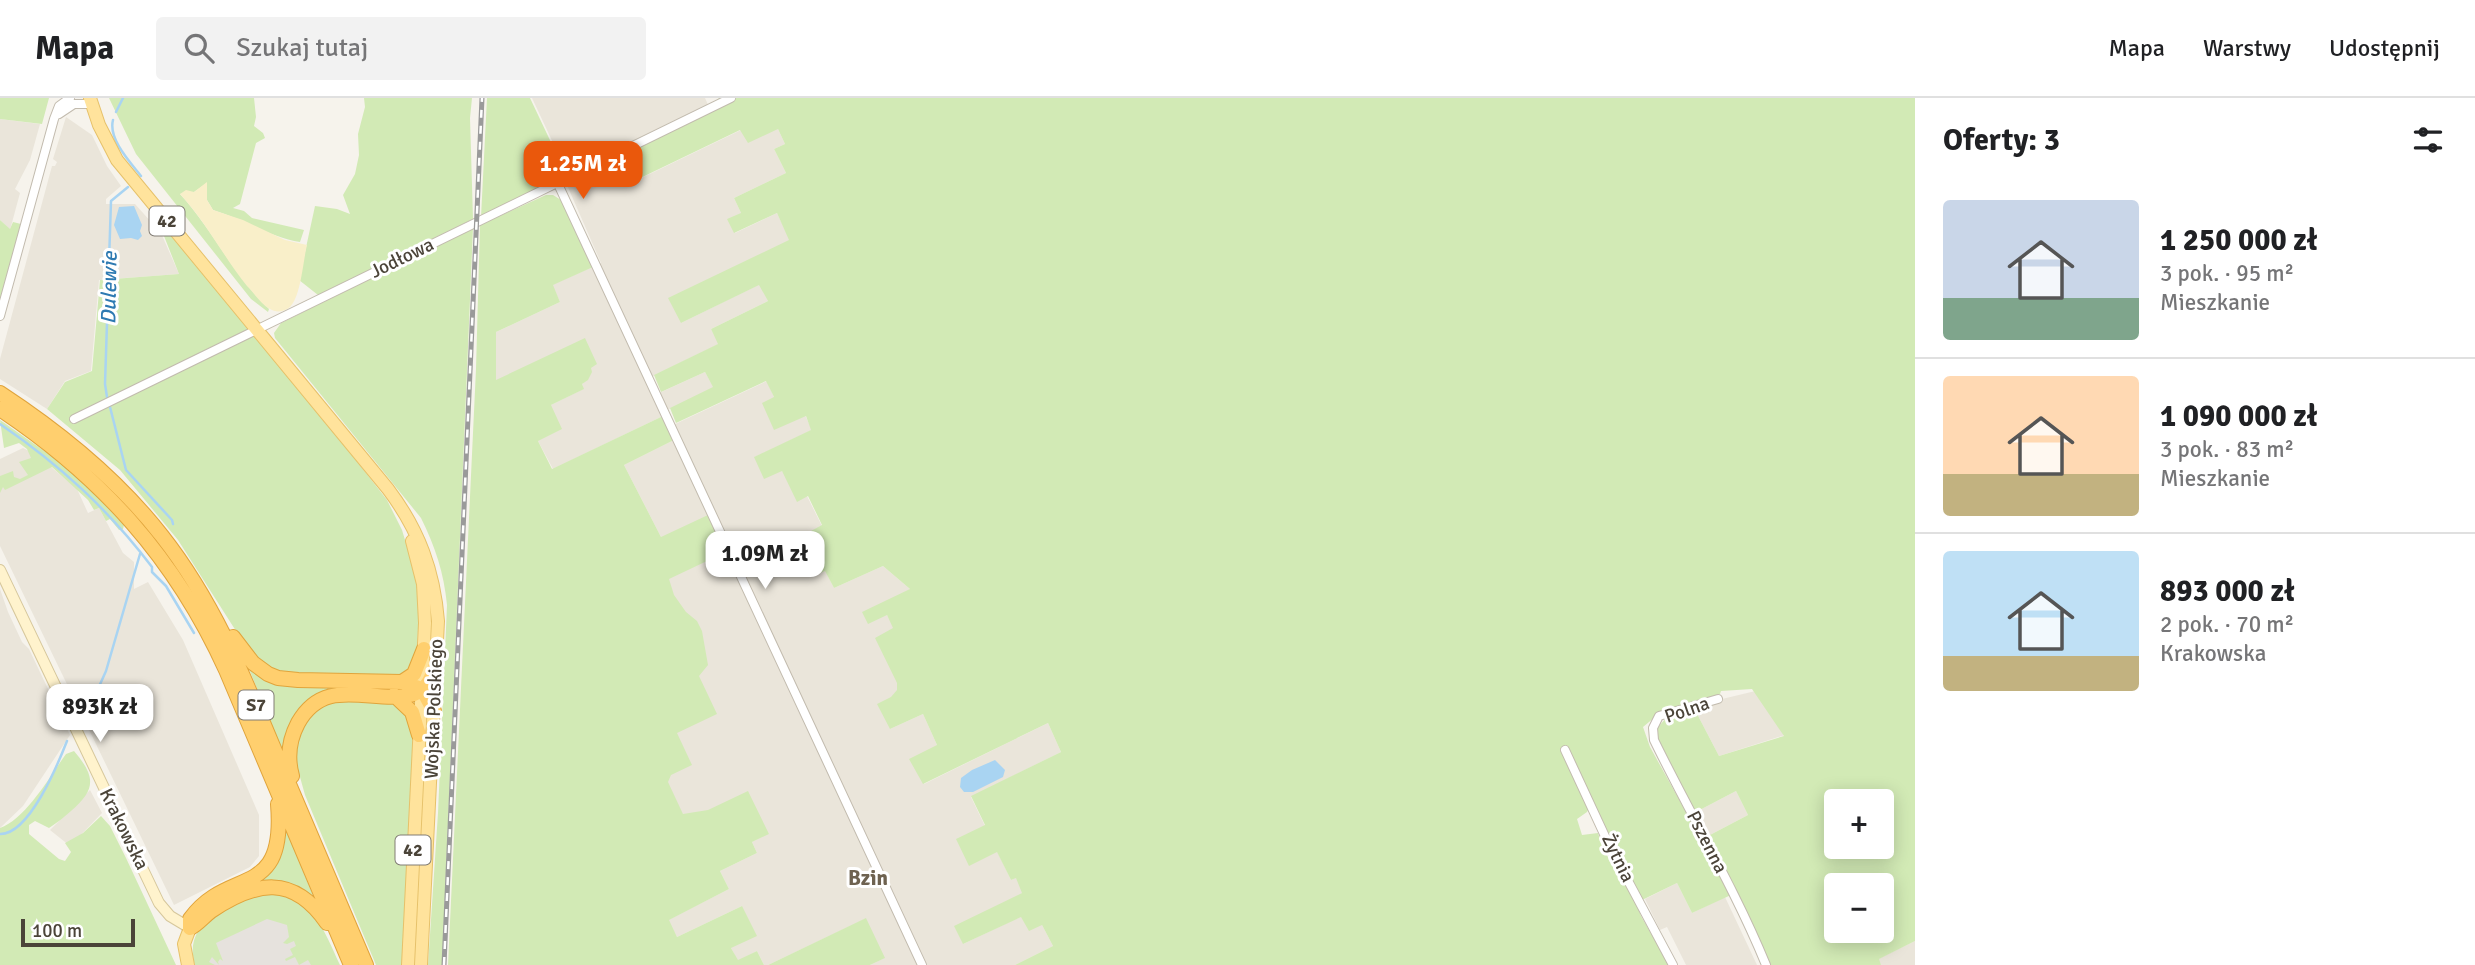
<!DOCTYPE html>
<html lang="pl">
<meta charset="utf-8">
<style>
body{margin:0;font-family:Signika,sans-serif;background:#f2f2f2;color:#202124;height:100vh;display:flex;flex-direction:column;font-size:26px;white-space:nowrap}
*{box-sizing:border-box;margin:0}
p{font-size:23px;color:#757577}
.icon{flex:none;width:38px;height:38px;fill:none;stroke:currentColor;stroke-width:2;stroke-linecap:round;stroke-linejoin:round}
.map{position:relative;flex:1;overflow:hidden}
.panel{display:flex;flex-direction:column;background:#fff;width:560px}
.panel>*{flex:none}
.buttons{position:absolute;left:1824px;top:691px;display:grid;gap:14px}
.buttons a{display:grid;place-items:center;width:70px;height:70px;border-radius:7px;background:#fff;box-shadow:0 4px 18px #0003;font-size:35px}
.scale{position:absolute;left:21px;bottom:18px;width:114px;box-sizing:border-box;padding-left:7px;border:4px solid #4b4439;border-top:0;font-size:19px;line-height:24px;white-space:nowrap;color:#4b4439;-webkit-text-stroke:5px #fff;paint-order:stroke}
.price{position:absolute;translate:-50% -60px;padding:0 16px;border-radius:14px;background:#fff;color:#222;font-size:23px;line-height:46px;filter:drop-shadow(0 2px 4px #0008)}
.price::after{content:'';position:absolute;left:50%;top:42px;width:21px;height:16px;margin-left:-10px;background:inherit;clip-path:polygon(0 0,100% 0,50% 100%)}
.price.on{background:#ea580c;color:#fff}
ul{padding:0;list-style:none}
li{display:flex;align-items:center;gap:21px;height:175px;padding:0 28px}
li+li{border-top:2px solid #e0e0e0}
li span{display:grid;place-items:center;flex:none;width:196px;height:140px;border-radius:7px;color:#555}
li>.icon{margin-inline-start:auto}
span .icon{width:84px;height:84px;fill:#fffc;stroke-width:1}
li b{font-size:30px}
h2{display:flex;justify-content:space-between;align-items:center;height:84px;padding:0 28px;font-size:30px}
header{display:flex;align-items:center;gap:42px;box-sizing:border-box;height:98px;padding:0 35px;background:#fff;border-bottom:2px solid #e0e0e0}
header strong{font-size:33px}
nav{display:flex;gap:38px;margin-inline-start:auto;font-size:24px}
.search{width:490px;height:63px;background:#f2f2f2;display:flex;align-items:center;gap:18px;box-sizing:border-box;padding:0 24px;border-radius:7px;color:#757577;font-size:26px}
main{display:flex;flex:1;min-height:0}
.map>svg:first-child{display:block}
.residential{fill:#eae5da}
.industrial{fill:#e6e2dd}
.green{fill:#d2eab5;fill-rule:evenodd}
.sand{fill:#f9efc9}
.water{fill:#a9d4f2}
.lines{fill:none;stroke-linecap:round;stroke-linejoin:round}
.stream{stroke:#a9d4f2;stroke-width:2.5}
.street-casing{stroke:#c2bbae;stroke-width:10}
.secondary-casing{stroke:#d6c79b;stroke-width:12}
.primary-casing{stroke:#e6c16a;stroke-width:14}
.highway-casing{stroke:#e0a43c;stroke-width:16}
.street{stroke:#fff;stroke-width:8}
.secondary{stroke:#fff3cd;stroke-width:10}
.primary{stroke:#ffe39c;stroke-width:12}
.highway{stroke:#ffcf6e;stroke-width:14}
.rail-casing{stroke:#9a9a9a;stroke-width:5}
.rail{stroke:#fff;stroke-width:2.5;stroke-dasharray:8;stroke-linecap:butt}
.labels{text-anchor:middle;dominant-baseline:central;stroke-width:6;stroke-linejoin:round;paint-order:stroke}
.shield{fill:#fff;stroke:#817c74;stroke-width:2}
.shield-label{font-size:18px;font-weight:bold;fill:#4b4439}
.street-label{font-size:19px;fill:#4b4439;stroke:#fff}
.water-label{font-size:21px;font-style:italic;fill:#2e7ab2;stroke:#fff}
.neighbourhood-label{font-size:21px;font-weight:bold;fill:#6e6250;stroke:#fff}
</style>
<header>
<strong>Mapa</strong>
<div class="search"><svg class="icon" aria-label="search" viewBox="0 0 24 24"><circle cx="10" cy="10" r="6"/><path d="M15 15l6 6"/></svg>Szukaj tutaj</div>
<nav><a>Mapa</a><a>Warstwy</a><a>Udostępnij</a></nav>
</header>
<main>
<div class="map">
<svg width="1915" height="867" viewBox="0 0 1915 867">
<rect width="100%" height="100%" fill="#f6f3ec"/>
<!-- residential -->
<path class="residential" d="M 532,0 L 705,0 L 709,9 L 631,85 L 741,32 L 778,31 L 785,46 L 774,51 L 786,75 L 734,100 L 741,115 L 735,135 L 777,115 L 790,142 L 681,225 L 760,186 L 768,203 L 711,231 L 719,246 L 649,280 L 657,296 L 705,274 L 714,290 L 665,313 L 663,318 L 553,371 L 538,343 L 551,307 L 583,291 L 582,286 L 590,270 L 585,241 L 496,283 L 496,234 L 560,204 L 552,187 L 601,165 L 567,87 L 569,79 Z
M 66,19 L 92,37 L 107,68 L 121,88 L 106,101 L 106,106 L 135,106 L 161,135 L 179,176 L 99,182 L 91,273 L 65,283 L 47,311 L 0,281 L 0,261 L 52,68 L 55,68 L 57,64 L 53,61 Z
M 0,21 L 40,26 L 30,62 L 15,91 L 20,95 L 10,132 L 0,122 Z
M 767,283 L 774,299 L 805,317 L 812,332 L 755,359 L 782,373 L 807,398 L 822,428 L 817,446 L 825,472 L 834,490 L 883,468 L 910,491 L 887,517 L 894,530 L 901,594 L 890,631 L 923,616 L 937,647 L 924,686 L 1048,625 L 1061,654 L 971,699 L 1011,782 L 1017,779 L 1023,794 L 963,846 L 1022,818 L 1042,827 L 1053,848 L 1015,867 L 870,867 L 884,860 L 865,821 L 768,867 L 764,867 L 757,853 L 738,863 L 731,850 L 742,808 L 677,839 L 668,822 L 729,791 L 720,773 L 757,755 L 752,744 L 769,735 L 686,723 L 665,680 L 677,635 L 654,488 L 661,439 L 624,367 L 678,340 L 673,327 Z
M 23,350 L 37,357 L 77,391 L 88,415 L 99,410 L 123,455 L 134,464 L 134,491 L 148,484 L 183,542 L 259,717 L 259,758 L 250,769 L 174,807 L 0,448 L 0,361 Z
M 0,491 L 8,514 L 22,544 L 29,551 L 70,637 L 23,708 L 0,730 Z
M 1772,589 L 1791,635 L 1719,658 L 1693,608 Z
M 90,692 L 102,715 L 70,748 L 50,732 Z
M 1736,693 L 1748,717 L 1706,739 L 1694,715 Z
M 1677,785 L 1692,815 L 1725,799 L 1757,867 L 1686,867 L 1667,829 L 1660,832 L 1645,801 Z
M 1915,843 L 1915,867 L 1881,867 L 1878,861 Z"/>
<!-- industrial -->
<path class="industrial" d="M 286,806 L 316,867 L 201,867 L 212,841 Z"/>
<!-- green -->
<path class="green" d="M 0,0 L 49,0 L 42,26 L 0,21 Z
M 109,0 L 254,0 L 256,19 L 254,28 L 263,35 L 265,40 L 256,45 L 240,106 L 233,110 L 244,113 L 252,120 L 304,132 L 300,144 C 270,139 243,121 213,112 L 207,102 L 207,85 L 194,94 L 180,96 C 213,132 233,177 269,211 L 268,214 L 251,201 L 136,56 Z
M 364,0 L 472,0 L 470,20 L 473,121 L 318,197 L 299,182 L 315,108 L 337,111 L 350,116 L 343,97 L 355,76 L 359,57 L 358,36 L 365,9 Z
M 487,0 L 530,0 L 566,76 L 481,119 Z
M 719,0 L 1915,0 L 1915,843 L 1879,861 L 1881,867 L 1769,867 L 1708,738 L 1748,717 L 1736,693 L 1694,715 L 1657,644 L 1657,636 L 1658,629 L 1668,618 L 1694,610 L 1719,658 L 1784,638 L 1752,591 L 1721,593 L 1720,596 L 1661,614 L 1643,629 L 1650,649 L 1686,714 L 1690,714 L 1731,797 L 1692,815 L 1677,785 L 1640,803 L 1590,708 L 1587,714 L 1577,721 L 1582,737 L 1598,735 L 1603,751 L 1636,805 L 1641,818 L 1669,867 L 1015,867 L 1053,848 L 1042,827 L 1029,833 L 1021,819 L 963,846 L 954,828 L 1022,795 L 1016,780 L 1011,782 L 997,754 L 969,768 L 956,741 L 985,727 L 971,698 L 1061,654 L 1048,625 L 923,686 L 909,661 L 937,647 L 923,616 L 890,631 L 877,606 L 891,599 L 897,592 L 897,585 L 875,540 L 893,530 L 887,517 L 868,526 L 862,514 L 910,491 L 883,468 L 834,490 L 825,473 L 815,477 L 804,453 L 817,446 L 811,433 L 822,427 L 808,398 L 797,404 L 782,373 L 764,381 L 754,359 L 811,332 L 806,318 L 774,332 L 762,305 L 774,299 L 766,283 L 676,325 L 670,310 L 713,289 L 705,274 L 661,294 L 654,277 L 718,246 L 711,231 L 768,203 L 759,187 L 681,225 L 668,200 L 789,142 L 777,115 L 734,135 L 727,121 L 741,115 L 734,100 L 786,75 L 774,51 L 785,46 L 778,31 L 748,45 L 740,32 L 630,85 L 614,54 L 709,9 ZM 1836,704 L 1881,704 L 1881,749 L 1836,749 ZM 1836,788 L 1881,788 L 1881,833 L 1836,833 Z
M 546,97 L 553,97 L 561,102 L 593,169 L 553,187 L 560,204 L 496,234 L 496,282 L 585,240 L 597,266 L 591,270 L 592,274 L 588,282 L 582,286 L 584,291 L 551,307 L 562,331 L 538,343 L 552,371 L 663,318 L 674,342 L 624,367 L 661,439 L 708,417 L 726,454 L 669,481 L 674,497 L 686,514 L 697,523 L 702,533 L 708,567 L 699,578 L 717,616 L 677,635 L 692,667 L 671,677 L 668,684 L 683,716 L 708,712 L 748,693 L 769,736 L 752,744 L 757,755 L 720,773 L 729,791 L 669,822 L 677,839 L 742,808 L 757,838 L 731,850 L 738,862 L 757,853 L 764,867 L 448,867 L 476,271 L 480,127 Z
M 151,105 L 257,235 L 387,402 L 402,432 L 415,475 L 419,504 L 417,557 L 405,579 L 289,577 L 264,569 L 243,544 L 178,442 L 120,372 L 47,311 L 65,284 L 92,273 L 100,182 L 179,176 Z
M 0,122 L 10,131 L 13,124 L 21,126 L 0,201 Z
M 473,130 L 442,867 L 428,867 L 438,715 L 447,507 C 444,475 435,448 421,420 L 275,240 L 274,235 L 281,225 Z
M 0,322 L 63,366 L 84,385 L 124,427 L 123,431 L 119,432 L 110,421 L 106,423 L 99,410 L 94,412 L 88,402 L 52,369 L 5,392 L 3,389 L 0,395 L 0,378 L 13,373 L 14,379 L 20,381 L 28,377 L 19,364 L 31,360 L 27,351 L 19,345 L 4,350 Z
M 247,566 L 254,573 L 412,592 L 354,592 L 297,617 L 288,630 L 283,655 Z
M 344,602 C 384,604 407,595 413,644 L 403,867 L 376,867 L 305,697 L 295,661 L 297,643 L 305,624 L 318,609 Z
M 74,653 C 96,679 96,691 71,713 C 64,719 57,725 49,730 L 35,723 L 29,727 L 29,736 L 59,761 L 65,763 L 71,754 L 65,745 L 83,735 L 101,718 L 110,728 L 126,760 L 176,867 L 0,867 L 0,730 C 26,721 50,678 66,656 Z
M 284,727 L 315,802 L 254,784 Z
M 268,794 C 313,799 323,830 340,867 L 311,867 L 308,862 L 299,867 L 295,859 L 286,863 L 285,861 L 293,857 L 290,851 L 296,848 L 294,843 L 287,846 L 283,845 L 289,839 L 287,827 L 267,821 L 216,845 L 223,863 L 220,861 L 218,864 L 219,867 L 212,859 L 209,864 L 215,867 L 195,867 C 181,821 235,805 268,794 Z
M 866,820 L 885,860 L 870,867 L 768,867 Z"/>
<!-- sand -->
<path class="sand" d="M 207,84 L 207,102 L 213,112 L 243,122 L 285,142 L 307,147 C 303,163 301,198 290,209 C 284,214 276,215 270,211 C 261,206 254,195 247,188 C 223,158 206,124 180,96 L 186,92 L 194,94 Z"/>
<!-- water -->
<path class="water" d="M 134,108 L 142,127 L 140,133 L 142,138 L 138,142 L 131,140 L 120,141 L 114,127 L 119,109 Z
M 995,662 L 1005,672 L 1003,679 L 973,694 L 964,694 L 960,689 L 961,680 L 972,672 Z"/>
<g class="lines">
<!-- stream -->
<path class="stream" d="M 116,14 L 123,0
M 113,22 C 108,41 130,64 141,78
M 107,299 L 105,286 L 111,103 L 128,89
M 110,309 L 126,372 L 172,422 L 173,426
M 0,326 C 60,367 108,411 152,469 L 152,474 L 166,488 L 194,535
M 84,622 L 106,573 L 140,456
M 0,736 C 29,737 58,666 67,643"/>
<!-- street casing -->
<g class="street-casing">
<path id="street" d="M 59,16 L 74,6 L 91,6
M 558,86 L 922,867
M 0,218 L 54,21 L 59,8 L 70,0
M 74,321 L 731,0
M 1718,601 L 1659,618 L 1653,630 L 1654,642 C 1691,718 1734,789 1766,867
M 1565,652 L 1610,749 L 1673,867"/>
</g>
<!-- secondary casing -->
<g class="secondary-casing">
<path id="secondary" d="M 0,472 L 159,805 L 170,818 L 190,830"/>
</g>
<!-- primary casing -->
<g class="primary-casing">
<path id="primary" d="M 90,0 L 99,27 L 117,62 L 388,391 C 419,432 434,473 438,523 L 421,867
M 188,867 L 184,846 L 190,830
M 408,867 L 425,525 L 423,486 L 412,443"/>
</g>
<!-- highway casing -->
<g class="highway-casing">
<path id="highway" d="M 0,295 C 61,335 117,380 162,438 C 214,504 245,581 277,658 C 307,727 336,797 366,867
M 0,311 C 102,379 175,460 226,572 L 351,867
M 233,539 L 253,565 L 268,576 L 278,580 L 298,582 L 402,584 L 422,591 L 434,613
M 402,584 L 414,576 L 424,551
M 394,597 L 412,614 L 419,637
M 292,678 C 287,660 289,642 298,625 C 326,575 374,608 414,596 C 427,592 432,579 436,567
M 190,830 C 198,826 203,819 211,813 C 256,783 293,776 327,825
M 190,830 L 190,821 C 229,767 286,804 278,706"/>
</g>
<!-- street -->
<use href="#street" class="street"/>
<!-- secondary -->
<use href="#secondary" class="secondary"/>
<!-- primary -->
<use href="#primary" class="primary"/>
<!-- highway -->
<use href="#highway" class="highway"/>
<!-- rail casing -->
<g class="rail-casing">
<path id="rail" d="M 444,867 L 482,0"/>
</g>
<!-- rail -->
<use href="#rail" class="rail"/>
</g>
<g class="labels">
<!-- shield labels -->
<g class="shield">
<rect x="149.5" y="108.5" width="35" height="29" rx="5"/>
<rect x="238.5" y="592.5" width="35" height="29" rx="5"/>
<rect x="395.5" y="737.5" width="35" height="29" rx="5"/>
</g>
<g class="shield-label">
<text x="167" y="123">42</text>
<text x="256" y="607">S7</text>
<text x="413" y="752">42</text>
</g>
<!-- street labels -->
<g class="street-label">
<text transform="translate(402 160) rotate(-26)">Jodłowa</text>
<text transform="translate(434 611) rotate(-88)">Wojska Polskiego</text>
<text transform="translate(1687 612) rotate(-19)">Polna</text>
<text transform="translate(124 731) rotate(64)">Krakowska</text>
<text transform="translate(1707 744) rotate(63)">Pszenna</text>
<text transform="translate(1618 760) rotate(64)">Żytnia</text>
</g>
<!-- water labels -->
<g class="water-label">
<text transform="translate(109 190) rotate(-89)">Dulewie</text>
</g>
<!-- neighbourhood labels -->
<g class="neighbourhood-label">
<text x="868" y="780">Bzin</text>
</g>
</g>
</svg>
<div class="buttons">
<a>+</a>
<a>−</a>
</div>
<div class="scale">100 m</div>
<b class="price on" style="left:583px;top:103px">1.25M zł</b>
<b class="price" style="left:765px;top:493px">1.09M zł</b>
<b class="price" style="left:100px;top:646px">893K zł</b>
</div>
<section class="panel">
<h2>Oferty: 3<svg class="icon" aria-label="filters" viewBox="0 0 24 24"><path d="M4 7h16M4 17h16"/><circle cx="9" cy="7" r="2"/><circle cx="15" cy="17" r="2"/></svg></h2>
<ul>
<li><span style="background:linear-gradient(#c9d6e8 70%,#7fa58c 0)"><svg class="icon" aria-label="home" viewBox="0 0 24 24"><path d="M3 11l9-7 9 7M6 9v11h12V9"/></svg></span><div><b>1 250 000 zł</b><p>3 pok. · 95 m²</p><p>Mieszkanie</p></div></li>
<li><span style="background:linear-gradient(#ffd9b3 70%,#c2b280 0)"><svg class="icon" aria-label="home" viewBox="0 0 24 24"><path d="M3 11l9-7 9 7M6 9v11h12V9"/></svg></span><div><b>1 090 000 zł</b><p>3 pok. · 83 m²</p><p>Mieszkanie</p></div></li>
<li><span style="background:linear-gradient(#bfe0f5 75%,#c2b280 0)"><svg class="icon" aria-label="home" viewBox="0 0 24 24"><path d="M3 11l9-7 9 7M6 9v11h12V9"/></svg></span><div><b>893 000 zł</b><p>2 pok. · 70 m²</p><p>Krakowska</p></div></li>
</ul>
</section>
</main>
